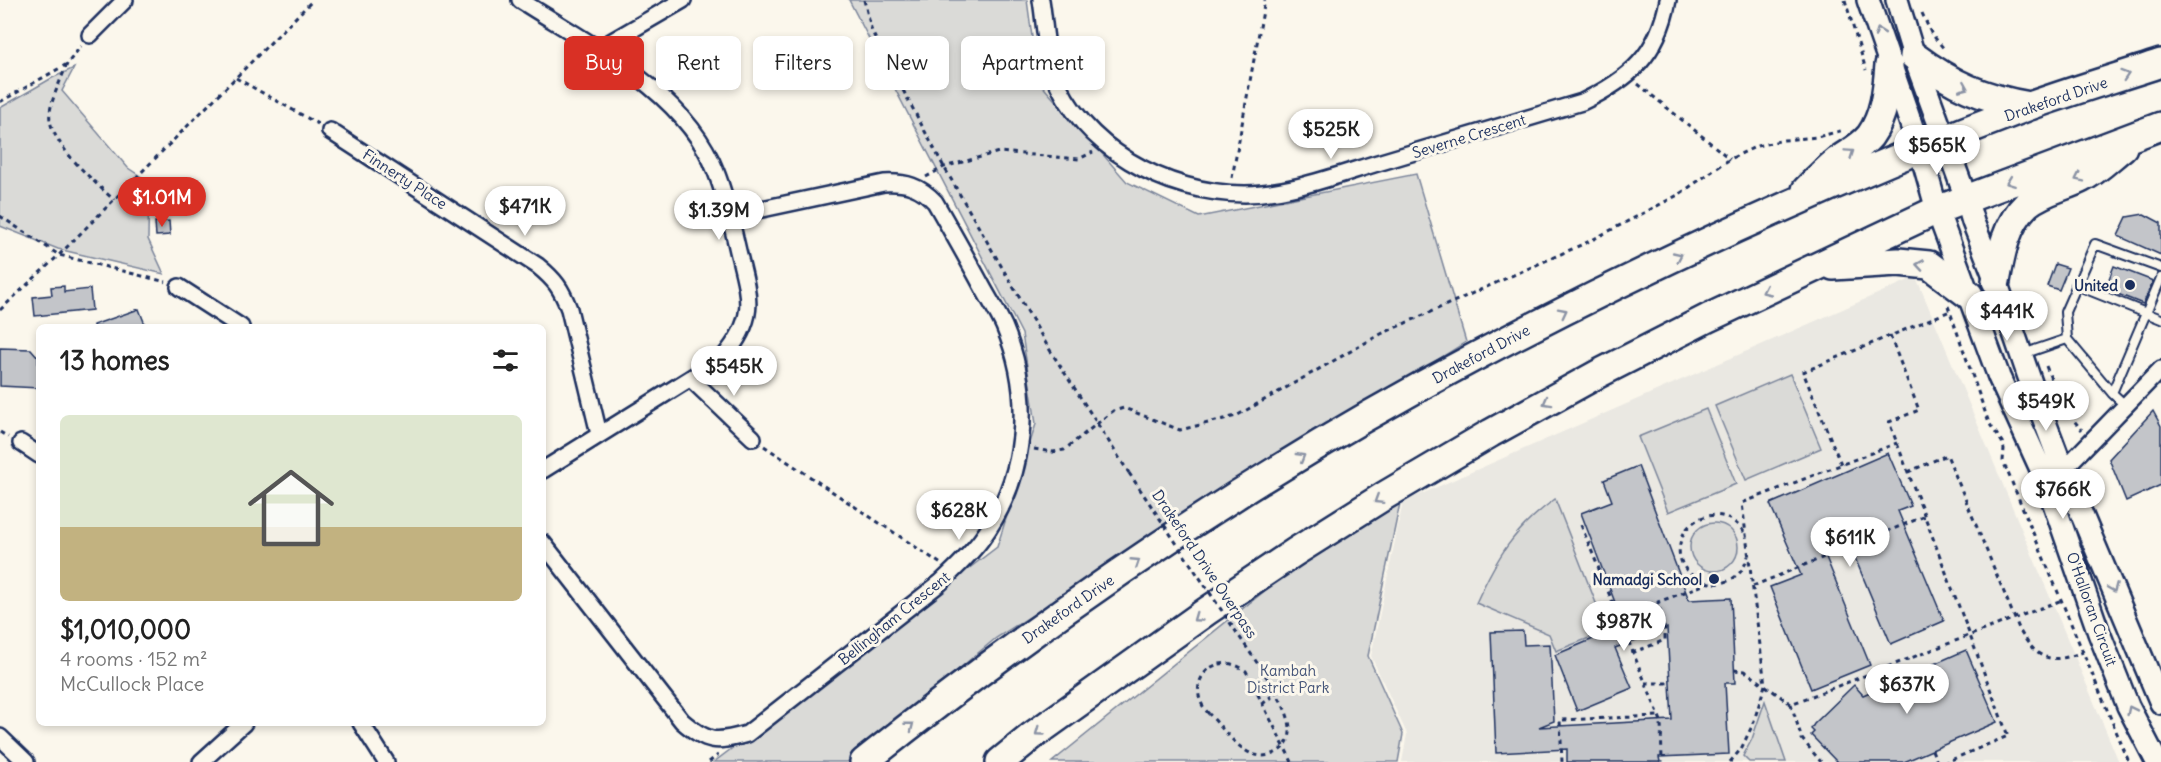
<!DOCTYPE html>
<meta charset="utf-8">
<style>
body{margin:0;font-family:Delius,sans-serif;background:#f2f2f2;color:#222;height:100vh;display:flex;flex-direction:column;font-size:22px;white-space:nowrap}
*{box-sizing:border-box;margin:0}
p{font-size:20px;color:#767676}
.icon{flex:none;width:33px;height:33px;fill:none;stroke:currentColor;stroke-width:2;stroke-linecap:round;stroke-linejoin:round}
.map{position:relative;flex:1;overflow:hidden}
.drawer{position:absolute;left:36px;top:324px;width:510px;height:402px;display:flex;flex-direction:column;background:#fff;border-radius:9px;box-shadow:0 3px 9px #0003}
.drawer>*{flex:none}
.banner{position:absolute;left:564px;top:36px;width:570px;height:54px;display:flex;gap:12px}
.price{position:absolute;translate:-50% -51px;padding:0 14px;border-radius:21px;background:#fff;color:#222;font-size:20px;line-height:39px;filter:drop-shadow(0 2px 3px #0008)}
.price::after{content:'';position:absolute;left:50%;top:36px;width:18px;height:14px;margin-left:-9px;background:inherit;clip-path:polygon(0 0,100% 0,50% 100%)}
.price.current{background:#d93025;color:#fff}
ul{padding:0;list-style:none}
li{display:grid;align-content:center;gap:12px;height:318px;padding:0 24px}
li+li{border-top:2px solid #e0e0e0}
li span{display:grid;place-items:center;height:186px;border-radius:9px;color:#555}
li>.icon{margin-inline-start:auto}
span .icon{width:108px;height:108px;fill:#fffc;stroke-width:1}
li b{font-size:26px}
h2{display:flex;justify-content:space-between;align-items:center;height:72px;padding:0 24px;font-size:26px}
.tag{padding:0 21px;border-radius:9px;background:#fff;box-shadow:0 3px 9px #0003;font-size:21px;line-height:54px}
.tag.current{background:#d93025;color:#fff}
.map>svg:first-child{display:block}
.built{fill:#eae8e2}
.green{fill:#dadad7;stroke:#7a849a;stroke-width:1.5}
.building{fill:#c3c5c9;stroke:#1b2f5e;stroke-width:1.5}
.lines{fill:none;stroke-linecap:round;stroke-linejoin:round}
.lane-casing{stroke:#1b2f5e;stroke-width:12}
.street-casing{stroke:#1b2f5e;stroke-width:20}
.secondary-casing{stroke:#1b2f5e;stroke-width:26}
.highway-casing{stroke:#1b2f5e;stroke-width:32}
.path{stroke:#1b2f5e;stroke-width:3;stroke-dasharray:4.5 4.5;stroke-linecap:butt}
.lane{stroke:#fbf7ec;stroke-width:8}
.street{stroke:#fbf7ec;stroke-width:15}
.secondary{stroke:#fbf7ec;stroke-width:21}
.highway{stroke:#fbf7ec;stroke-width:27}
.path-bridge{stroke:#1b2f5e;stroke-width:3;stroke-dasharray:4.5 4.5;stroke-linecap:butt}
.oneway{stroke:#8b93a5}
.poi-dot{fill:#1b2f5e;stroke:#fbf7ec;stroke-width:2}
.labels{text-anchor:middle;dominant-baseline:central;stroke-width:6;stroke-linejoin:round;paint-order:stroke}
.street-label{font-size:15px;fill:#1b2f5e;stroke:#fbf7ec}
.poi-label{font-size:15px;font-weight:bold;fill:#1b2f5e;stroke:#fbf7ec;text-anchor:end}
.park-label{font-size:15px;fill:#415176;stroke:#fbf7ec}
</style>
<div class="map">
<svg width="2161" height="762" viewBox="0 0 2161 762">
<rect width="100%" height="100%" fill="#fbf7ec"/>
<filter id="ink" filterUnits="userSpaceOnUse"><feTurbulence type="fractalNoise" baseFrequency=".0167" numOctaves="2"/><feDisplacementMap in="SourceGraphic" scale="12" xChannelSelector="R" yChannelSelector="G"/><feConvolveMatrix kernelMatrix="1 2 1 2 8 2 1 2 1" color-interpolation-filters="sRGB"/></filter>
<g filter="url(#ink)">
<!-- built -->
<path class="built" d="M 1916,277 L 2119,762 L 1402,762 L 1407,734 L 1371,656 L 1403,502 Z"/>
<!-- green -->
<path class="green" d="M 849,0 L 1027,0 L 1038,81 L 1127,182 L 1199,217 L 1416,174 L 1466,342 L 996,638 L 847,762 L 714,762 L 997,547 L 1036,424 L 1022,334 Z
M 74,68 L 62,91 L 128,168 L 149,182 L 148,239 L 164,274 L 58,249 L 0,226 L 0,108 L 52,78 Z
M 1790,374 L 1821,448 L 1746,480 L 1715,406 Z
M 1706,409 L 1736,484 L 1668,512 L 1638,437 Z
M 1555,499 L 1607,631 L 1556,651 L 1549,634 L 1476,603 C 1497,557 1513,530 1555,499 Z
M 1400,503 L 1368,656 L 1403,734 L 1398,762 L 1052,762 L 1303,560 Z
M1690 547a24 24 0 1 1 48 0a24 24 0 1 1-48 0Z
M 1765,701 L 1786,762 L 1749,762 L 1743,756 L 1752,739 Z"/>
<!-- building -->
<path class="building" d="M 2144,214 L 2161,223 L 2161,255 L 2118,236 L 2127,217 Z
M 169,221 L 170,235 L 156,236 L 155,222 Z
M 2055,264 L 2068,268 L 2059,290 L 2047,286 Z
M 2114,266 L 2153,281 L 2143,304 L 2105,289 Z
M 64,286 L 64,292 L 90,289 L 92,310 L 35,316 L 33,297 L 52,295 L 51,287 Z
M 139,309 L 146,327 L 93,327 L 93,325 Z
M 0,348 L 31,349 L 38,357 L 39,388 L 0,386 Z
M 2153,411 L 2161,426 L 2161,485 L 2126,501 L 2109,459 Z
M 1888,453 L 1911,506 L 1898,511 L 1944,621 L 1891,644 L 1845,534 L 1821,545 L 1870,665 L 1811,689 L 1770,587 L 1801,575 L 1770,504 Z
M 1638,466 L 1689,600 L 1731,598 L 1735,683 L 1725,683 L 1729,754 L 1659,757 L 1660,762 L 1567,762 L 1567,749 L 1496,753 L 1491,632 L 1523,631 L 1524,645 L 1550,644 L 1554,721 L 1539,727 L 1672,720 L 1667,628 L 1615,648 L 1632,688 L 1577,711 L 1555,655 L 1624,626 L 1581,513 L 1612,501 L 1604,480 Z
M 1966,650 L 1997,722 L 1904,762 L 1837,762 L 1811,735 L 1814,732 L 1811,729 L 1814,724 L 1854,685 L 1863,695 Z"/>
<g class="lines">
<!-- lane casing -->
<g class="lane-casing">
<path id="lane" d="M 2076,285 L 2161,319
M 2067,339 L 2112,393
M 2023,354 L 2067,339 L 2065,312 L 2095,244 L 2161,268
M 2126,406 L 2112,393 L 2161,278"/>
</g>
<!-- street casing -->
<g class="street-casing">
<path id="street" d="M 520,0 C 588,44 686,92 716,172 C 726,197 732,225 738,251 C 750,299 757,318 723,358 L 543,470
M 1041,0 C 1045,24 1045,49 1053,72 C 1080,147 1166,194 1245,194 C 1292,193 1337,175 1381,162 C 1448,142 1515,122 1582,102 C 1630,79 1658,55 1668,0
M 90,35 L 125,0
M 597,50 L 683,0
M 330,131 L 538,266 C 555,280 561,288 569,309 L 599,434
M 179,287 L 241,327
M 691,379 L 753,438
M 21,443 L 39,455
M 2056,473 L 2063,470 L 2161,369
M 543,543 L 682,721 C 708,743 715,743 747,734 L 940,583 C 954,570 969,556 981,540 C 1027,478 1034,397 1004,326 C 998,313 989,299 982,286 C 967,258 951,230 935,202 C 920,186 906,182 884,183 L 729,216
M 361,723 L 386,762
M 0,737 L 26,762
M 201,762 L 244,723"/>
</g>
<!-- secondary casing -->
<g class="secondary-casing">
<path id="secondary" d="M 1868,0 L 1920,150 L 1937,210 L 1999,377 L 2045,478 L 2099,633 L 2128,706 L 2157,762
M 1897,0 L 1914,56 L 1966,198 L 1973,222 L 1996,281 L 2040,409 L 2063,470 L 2161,703"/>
</g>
<!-- highway casing -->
<g class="highway-casing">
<path id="highway" d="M 1914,56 C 1953,85 1982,98 2030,106
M 1806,190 C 1816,180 1826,170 1837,161 C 1848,153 1861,147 1870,136 C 1885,115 1887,89 1889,65
M 1833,266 L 1898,262 L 1929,265 L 1969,295
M 1996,281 C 2001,253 2006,224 2027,204 C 2042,191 2065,187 2082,178 C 2097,171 2110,157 2123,147
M 864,762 C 1053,611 1257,472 1471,359 C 1651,264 1836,179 2027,107 C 2071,91 2116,78 2161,63
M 1000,762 L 1032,736 L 1207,611 L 1295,552 L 1384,496 L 1491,433 L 1598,374 L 1708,318 L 1937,210 L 2161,126"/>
</g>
<!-- path -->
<path class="path" d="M 864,0 L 872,32 L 944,167 L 1048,347 L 1129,473
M 1845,0 L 1866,70
M 1922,13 L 1931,33 L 1945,50
M 67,64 C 61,80 52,97 50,112 C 45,140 96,183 114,200
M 236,78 L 318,124
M 1638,84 L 1730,159
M 0,102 L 67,64 L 81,46
M 926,177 L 944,167 L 999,152 L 1079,159 L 1093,152
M 1232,178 L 1265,0
M 0,216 L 59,255 L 166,282
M 1948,306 L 1989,423 L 2002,442 L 2004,449 L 2003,461 L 2129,762
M 0,310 L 59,255 L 313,0
M 1890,336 L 1919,410 L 1889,422 L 2008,736 L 1946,762
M 2046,366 C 2057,395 2061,406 2082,430
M 0,432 L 8,437
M 764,446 L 941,564
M 1034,449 L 1053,452 L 1064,450 L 1113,411 L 1124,408 L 1180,430 L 1236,416 L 1381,334 L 1590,241 L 1678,195 L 1730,159 L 1757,146 L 1784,140 L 1817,137 L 1844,130
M 1841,464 L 1803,372 L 1950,311
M 1908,472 L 1947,455 L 2020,631 C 2038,661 2051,664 2083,652
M 1581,525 L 1661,721 L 1662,762
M 1744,532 C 1735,520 1723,513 1708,516 C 1697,518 1688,525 1683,535 C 1662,579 1735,607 1748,556
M 1753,586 L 1925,516
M 1632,653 L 1665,640 L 1665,631 L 1658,602 L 1706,584
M 1734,670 L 1745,671 L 1791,704 L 2062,600
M 1645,683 L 1670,683
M 1262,704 L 1271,698 L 1263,687 L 1270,682
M 1791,704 L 1802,739 L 1821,762
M 1209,714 C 1181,685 1214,647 1246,671 L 1292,762
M 1932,750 L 1937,762
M 709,762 L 718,755
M 1562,762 L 1560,720 L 1658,716
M 1730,762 L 1741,749 L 1753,724 L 1765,685 L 1742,503 L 1897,443"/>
<!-- lane -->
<use href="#lane" class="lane"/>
<!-- street -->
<use href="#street" class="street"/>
<!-- secondary -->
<use href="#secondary" class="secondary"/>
<!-- highway -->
<use href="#highway" class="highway"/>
<!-- path-bridge -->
<path class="path-bridge" d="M 1129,473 L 1270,682 C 1281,701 1305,736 1277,752 C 1269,757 1258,757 1250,753 C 1234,745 1221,726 1209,714"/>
</g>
<!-- one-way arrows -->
<defs><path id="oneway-chevron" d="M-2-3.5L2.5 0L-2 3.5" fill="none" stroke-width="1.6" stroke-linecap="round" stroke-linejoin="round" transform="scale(1.5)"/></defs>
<g class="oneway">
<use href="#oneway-chevron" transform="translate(1879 32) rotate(-109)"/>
<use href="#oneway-chevron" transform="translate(2125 75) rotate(-18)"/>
<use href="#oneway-chevron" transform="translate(1964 87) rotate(23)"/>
<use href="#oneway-chevron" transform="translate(1850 153) rotate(-34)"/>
<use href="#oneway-chevron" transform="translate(2079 178) rotate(154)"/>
<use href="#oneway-chevron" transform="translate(2010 182) rotate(159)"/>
<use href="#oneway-chevron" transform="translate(1678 256) rotate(-25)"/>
<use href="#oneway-chevron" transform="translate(1920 265) rotate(-171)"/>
<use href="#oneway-chevron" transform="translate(1766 291) rotate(155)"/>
<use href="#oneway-chevron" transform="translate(1563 312) rotate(-27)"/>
<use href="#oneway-chevron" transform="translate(1547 402) rotate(151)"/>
<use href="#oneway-chevron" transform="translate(1301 457) rotate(-31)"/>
<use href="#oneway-chevron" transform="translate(1378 500) rotate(148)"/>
<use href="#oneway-chevron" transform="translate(1136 562) rotate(-33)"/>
<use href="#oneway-chevron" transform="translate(2113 588) rotate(67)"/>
<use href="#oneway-chevron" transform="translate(1197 618) rotate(144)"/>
<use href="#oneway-chevron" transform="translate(2131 710) rotate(-116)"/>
<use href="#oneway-chevron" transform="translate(910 726) rotate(-38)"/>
<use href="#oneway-chevron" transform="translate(1039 732) rotate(144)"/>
</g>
</g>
<!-- markers -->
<g class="poi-dot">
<circle cx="2130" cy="285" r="6"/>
<circle cx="1714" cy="579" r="6"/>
</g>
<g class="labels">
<!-- street labels -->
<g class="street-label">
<text transform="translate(2056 99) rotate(-19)">Drakeford Drive</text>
<text transform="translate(1469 136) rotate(-17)">Severne Crescent</text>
<text transform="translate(405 179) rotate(33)">Finnerty Place</text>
<text transform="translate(1481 354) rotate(-28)">Drakeford Drive</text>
<text transform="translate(1205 564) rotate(56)">Drakeford Drive Overpass</text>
<text transform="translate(1068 609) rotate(-35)">Drakeford Drive</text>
<text transform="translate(2092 609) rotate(70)">O'Halloran Circuit</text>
<text transform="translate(894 618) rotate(-39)">Bellingham Crescent</text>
</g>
<!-- poi labels -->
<g class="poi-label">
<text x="2118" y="285">United</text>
<text x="1702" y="579">Namadgi School</text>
</g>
<!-- park labels -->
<g class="park-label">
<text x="1288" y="670">Kambah<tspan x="1288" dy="17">District Park</tspan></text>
</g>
</g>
</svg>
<b class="price" style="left:1331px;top:160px">$525K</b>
<b class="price" style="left:1937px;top:176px">$565K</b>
<b class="price current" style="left:162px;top:228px">$1.01M</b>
<b class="price" style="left:525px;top:237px">$471K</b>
<b class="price" style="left:719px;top:241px">$1.39M</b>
<b class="price" style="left:2007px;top:342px">$441K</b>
<b class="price" style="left:734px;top:397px">$545K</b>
<b class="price" style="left:2046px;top:432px">$549K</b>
<b class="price" style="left:2063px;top:520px">$766K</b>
<b class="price" style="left:959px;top:541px">$628K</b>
<b class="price" style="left:1850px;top:568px">$611K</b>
<b class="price" style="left:1624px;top:652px">$987K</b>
<b class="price" style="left:1907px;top:715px">$637K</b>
<div class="banner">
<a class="tag current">Buy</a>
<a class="tag">Rent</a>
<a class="tag">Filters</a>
<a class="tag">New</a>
<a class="tag">Apartment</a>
</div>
<section class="drawer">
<h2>13 homes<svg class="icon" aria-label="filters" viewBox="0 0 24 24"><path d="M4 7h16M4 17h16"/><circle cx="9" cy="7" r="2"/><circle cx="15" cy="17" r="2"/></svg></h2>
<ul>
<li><span style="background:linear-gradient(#dfe7d0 60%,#c2b280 0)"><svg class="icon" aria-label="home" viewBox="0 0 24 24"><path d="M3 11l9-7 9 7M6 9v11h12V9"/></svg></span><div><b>$1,010,000</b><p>4 rooms · 152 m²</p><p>McCullock Place</p></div></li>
</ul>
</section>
</div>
